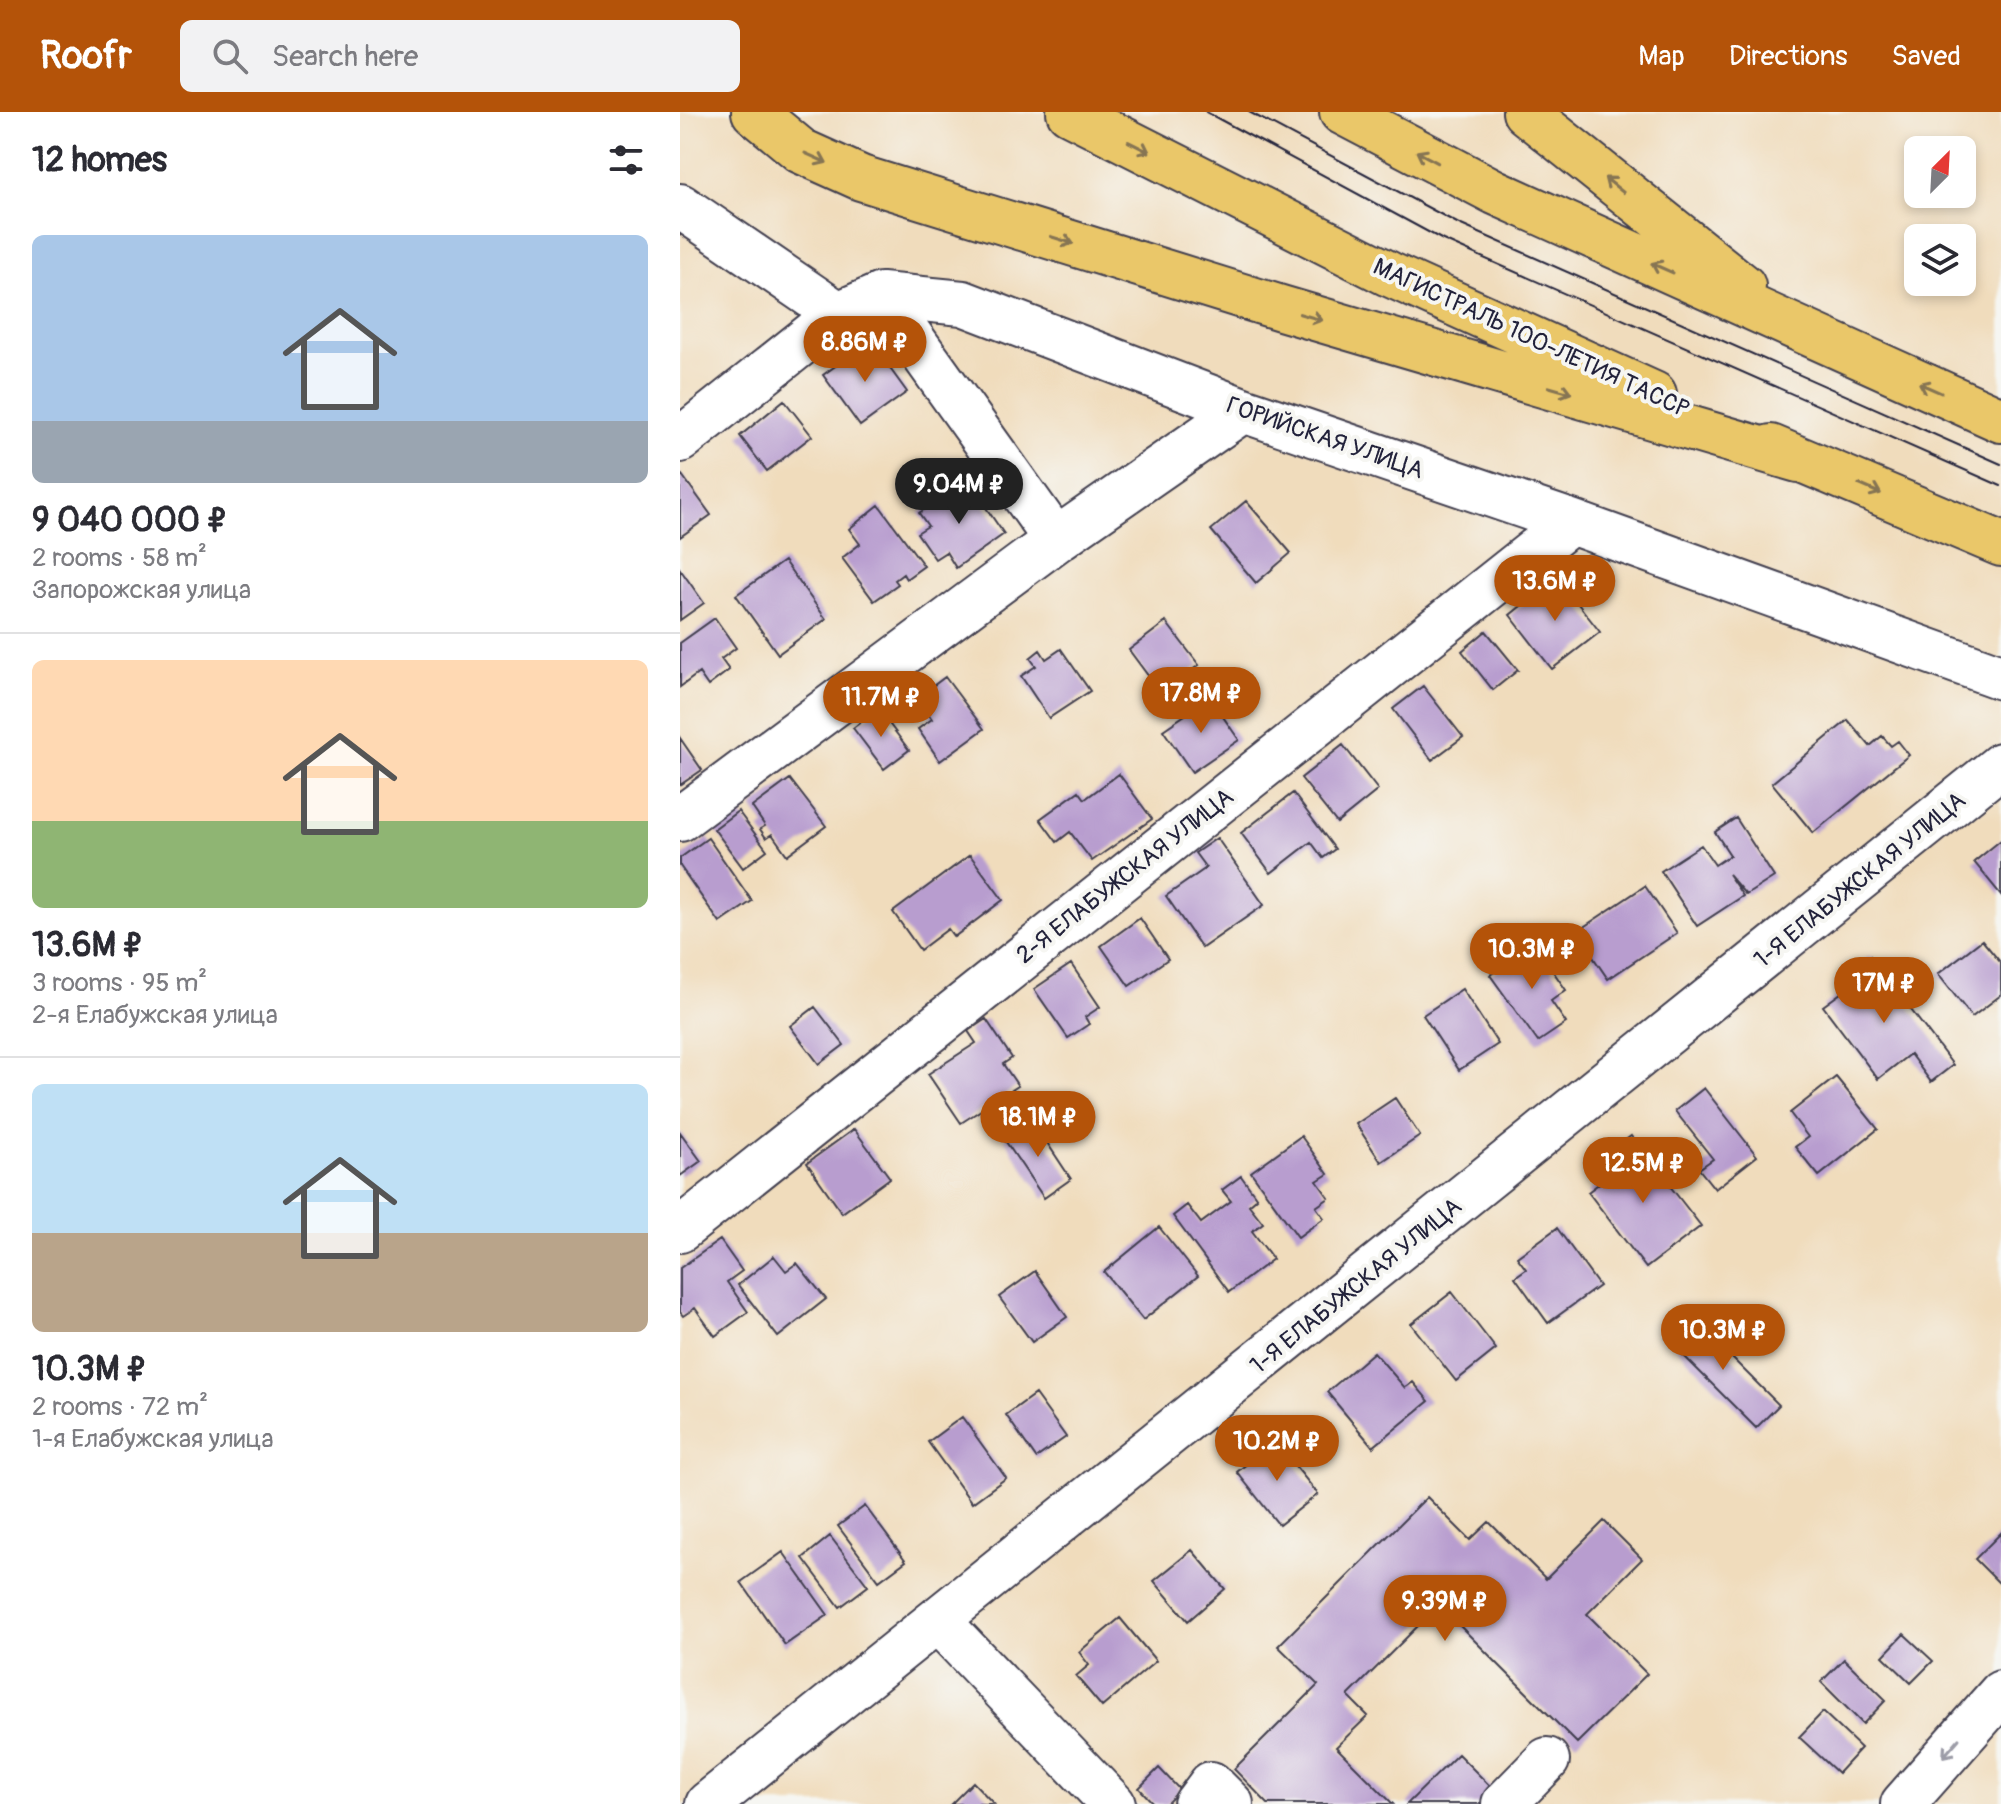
<!DOCTYPE html>
<meta charset="utf-8">
<style>
body{margin:0;font-family:Pangolin,sans-serif;background:#f2f2f3;color:#2b2b33;height:100vh;display:flex;flex-direction:column;font-size:30px;white-space:nowrap}
*{box-sizing:border-box;margin:0}
p{font-size:26px;color:#7c7c81}
.icon{flex:none;width:44px;height:44px;fill:none;stroke:currentColor;stroke-width:2;stroke-linecap:round;stroke-linejoin:round}
.map{position:relative;flex:1;overflow:hidden}
.panel{display:flex;flex-direction:column;background:#fff;width:680px}
.panel>*{flex:none}
.needle{width:52px;rotate:24deg}
.controls{position:absolute;left:1224px;top:24px;display:grid;gap:16px}
.controls a{display:grid;place-items:center;width:72px;height:72px;border-radius:12px;background:#fff;box-shadow:0 4px 12px #0003;font-size:40px}
.price{position:absolute;translate:-50% -68px;padding:0 18px;border-radius:28px;background:#b45309;color:#fff;font-size:26px;line-height:52px;filter:drop-shadow(0 2px 4px #0008)}
.price::after{content:'';position:absolute;left:50%;top:48px;width:24px;height:18px;margin-left:-12px;background:inherit;clip-path:polygon(0 0,100% 0,50% 100%)}
.price.selected{background:#222;color:#fff}
ul{padding:0;list-style:none}
li{display:grid;align-content:center;gap:16px;height:424px;padding:0 32px}
li+li{border-top:2px solid #e1e1e2}
li span{display:grid;place-items:center;height:248px;border-radius:12px;color:#555}
li>.icon{margin-inline-start:auto}
span .icon{width:144px;height:144px;fill:#fffc;stroke-width:1}
li b{font-size:34px}
h2{display:flex;justify-content:space-between;align-items:center;height:96px;padding:0 32px;font-size:34px}
header{display:flex;align-items:center;gap:48px;box-sizing:border-box;height:112px;padding:0 40px;background:#b45309;color:#fff}
header strong{font-size:38px}
nav{display:flex;gap:44px;margin-inline-start:auto;font-size:28px}
.search{width:560px;height:72px;background:#f2f2f3;display:flex;align-items:center;gap:20px;box-sizing:border-box;padding:0 28px;border-radius:12px;color:#7c7c81;font-size:30px}
main{display:flex;flex:1;min-height:0}
.map>svg:first-child{display:block}
.building{fill:#b89dcf}
.lines{fill:none;stroke-linecap:round;stroke-linejoin:round}
.minor-casing{stroke:#413e4e;stroke-width:48}
.major-casing{stroke:#413e4e;stroke-width:48}
.minor{stroke:#fff;stroke-width:44}
.major{stroke:#eac769;stroke-width:44}
.tram{stroke:#22223b;stroke-width:2}
.oneway{stroke:#867452}
.oneway2{stroke:#9c9ca7}
.labels{text-anchor:middle;dominant-baseline:central;stroke-width:8;stroke-linejoin:round;paint-order:stroke}
.street-label{font-size:24px;fill:#22223b;stroke:#f6f6f2}
</style>
<header>
<strong>Roofr</strong>
<div class="search"><svg class="icon" aria-label="search" viewBox="0 0 24 24"><circle cx="10" cy="10" r="6"/><path d="M15 15l6 6"/></svg>Search here</div>
<nav><a>Map</a><a>Directions</a><a>Saved</a></nav>
</header>
<main>
<section class="panel">
<h2>12 homes<svg class="icon" aria-label="filters" viewBox="0 0 24 24"><path d="M4 7h16M4 17h16"/><circle cx="9" cy="7" r="2"/><circle cx="15" cy="17" r="2"/></svg></h2>
<ul>
<li><span style="background:linear-gradient(#a9c7e8 75%,#9aa5b1 0)"><svg class="icon" aria-label="home" viewBox="0 0 24 24"><path d="M3 11l9-7 9 7M6 9v11h12V9"/></svg></span><div><b>9 040 000 ₽</b><p>2 rooms · 58 m²</p><p>Запорожская улица</p></div></li>
<li><span style="background:linear-gradient(#ffd9b3 65%,#8fb573 0)"><svg class="icon" aria-label="home" viewBox="0 0 24 24"><path d="M3 11l9-7 9 7M6 9v11h12V9"/></svg></span><div><b>13.6M ₽</b><p>3 rooms · 95 m²</p><p>2-я Елабужская улица</p></div></li>
<li><span style="background:linear-gradient(#bfe0f5 60%,#b9a48a 0)"><svg class="icon" aria-label="home" viewBox="0 0 24 24"><path d="M3 11l9-7 9 7M6 9v11h12V9"/></svg></span><div><b>10.3M ₽</b><p>2 rooms · 72 m²</p><p>1-я Елабужская улица</p></div></li>
</ul>
</section>
<div class="map">
<svg width="1321" height="1692" viewBox="0 0 1321 1692">
<rect width="100%" height="100%" fill="#f6f6f2"/>
<filter id="ink" filterUnits="userSpaceOnUse"><feTurbulence type="fractalNoise" baseFrequency=".0125" numOctaves="2"/><feDisplacementMap in="SourceGraphic" scale="16" xChannelSelector="R" yChannelSelector="G"/><feConvolveMatrix kernelMatrix="1 2 1 2 8 2 1 2 1" color-interpolation-filters="sRGB"/></filter>
<filter id="wash" filterUnits="userSpaceOnUse"><feTurbulence type="fractalNoise" baseFrequency=".006" numOctaves="4" result="noise"/><feDisplacementMap in="SourceGraphic" scale="32" xChannelSelector="R" yChannelSelector="G"/><feGaussianBlur stdDeviation="1.8" result="paint"/><feColorMatrix in="noise" values="0 0 0 0 0 0 0 0 0 0 0 0 0 0 0 0 0 1.4 0 .05"/><feComposite in="paint" operator="in"/></filter>
<g filter="url(#wash)">
<rect width="100%" height="100%" fill="#f0dcbc"/>
<g id="blocks">
<!-- building -->
<path class="building" d="M 190,229 L 227,280 L 180,314 L 143,263 Z
M 104,288 L 132,324 L 87,359 L 60,324 Z
M 2,363 L 31,403 L 0,425 L 0,365 Z
M 287,368 L 324,422 L 276,456 L 266,440 L 255,447 L 237,421 L 248,414 L 239,401 Z
M 566,389 L 611,441 L 576,471 L 531,418 Z
M 199,393 L 244,454 L 226,467 L 223,462 L 215,468 L 218,472 L 194,489 L 162,446 L 180,432 L 169,417 Z
M 104,449 L 146,507 L 98,542 L 56,483 Z
M 0,457 L 24,491 L 0,508 Z
M 877,465 L 920,520 L 872,557 L 830,503 Z
M 35,506 L 56,536 L 41,547 L 49,558 L 28,574 L 19,561 L 0,575 L 0,531 Z
M 486,510 L 519,553 L 481,581 L 449,538 Z
M 806,519 L 838,558 L 813,578 L 782,539 Z
M 381,537 L 410,579 L 369,606 L 341,564 L 356,554 L 350,546 L 360,538 L 366,547 Z
M 265,565 L 304,617 L 260,649 L 238,617 L 252,607 L 237,586 Z
M 743,574 L 783,625 L 752,648 L 713,597 Z
M 530,586 L 559,628 L 512,660 L 483,618 Z
M 198,597 L 229,638 L 204,657 L 173,616 Z
M 1168,608 L 1190,634 L 1202,624 L 1211,634 L 1218,629 L 1229,643 L 1133,721 L 1092,671 Z
M 0,626 L 22,658 L 0,673 Z
M 663,633 L 698,678 L 657,711 L 621,666 Z
M 439,662 L 472,707 L 412,749 L 390,720 L 377,730 L 360,707 L 399,679 L 405,687 Z
M 110,667 L 146,714 L 107,743 L 92,722 L 86,726 L 80,717 L 85,714 L 72,695 Z
M 613,681 L 655,737 L 643,746 L 631,730 L 591,761 L 561,721 Z
M 58,699 L 87,738 L 63,756 L 34,717 Z
M 1056,706 L 1094,765 L 1066,783 L 1048,762 L 1063,784 L 1017,814 L 981,759 L 1021,733 L 1035,753 L 1050,743 L 1035,720 Z
M 28,726 L 72,789 L 40,811 L 0,754 L 0,746 Z
M 537,726 L 584,793 L 522,836 L 486,784 L 526,756 L 515,741 Z
M 1321,728 L 1321,783 L 1294,750 Z
M 290,743 L 323,788 L 274,825 L 268,817 L 240,838 L 213,800 Z
M 965,774 L 997,821 L 928,867 L 896,820 Z
M 460,806 L 488,847 L 449,874 L 421,834 Z
M 1302,828 L 1321,851 L 1321,883 L 1292,905 L 1258,862 Z
M 854,832 L 886,878 L 871,889 L 886,911 L 858,930 L 810,863 Z
M 1190,844 L 1273,953 L 1251,970 L 1230,942 L 1198,967 L 1143,894 L 1176,870 L 1169,860 Z
M 391,852 L 420,895 L 405,905 L 409,912 L 388,926 L 354,877 Z
M 782,877 L 818,932 L 779,958 L 743,903 Z
M 135,895 L 164,933 L 139,952 L 110,914 Z
M 306,907 L 332,946 L 323,952 L 338,974 L 281,1011 L 248,962 L 296,931 L 288,919 Z
M 1156,965 L 1198,1017 L 1139,1064 L 1115,1035 L 1128,1025 L 1110,1001 Z
M 1024,976 L 1077,1044 L 1035,1077 L 1019,1057 L 1033,1047 L 995,999 Z
M 715,986 L 740,1024 L 701,1050 L 676,1012 Z
M 352,1008 L 391,1067 L 364,1086 L 324,1027 Z
M 174,1017 L 210,1066 L 162,1101 L 127,1051 Z
M 0,1020 L 21,1049 L 0,1064 Z
M 621,1024 L 648,1062 L 637,1069 L 649,1086 L 636,1095 L 644,1106 L 618,1125 L 571,1060 Z
M 951,1024 L 1021,1114 L 966,1156 L 908,1080 L 942,1054 L 931,1039 Z
M 561,1064 L 577,1086 L 569,1093 L 583,1111 L 572,1119 L 593,1147 L 549,1180 L 493,1104 L 507,1093 L 521,1111 L 551,1089 L 542,1078 Z
M 479,1115 L 518,1164 L 463,1208 L 424,1160 Z
M 877,1116 L 919,1174 L 868,1211 L 835,1165 L 846,1157 L 837,1145 Z
M 40,1128 L 62,1159 L 47,1170 L 68,1200 L 35,1224 L 15,1196 L 3,1204 L 0,1200 L 0,1156 Z
M 94,1144 L 106,1159 L 117,1151 L 146,1187 L 98,1225 L 58,1173 Z
M 355,1159 L 387,1205 L 352,1230 L 319,1185 Z
M 772,1180 L 816,1237 L 776,1269 L 731,1212 Z
M 1010,1204 L 1099,1293 L 1076,1316 L 986,1226 Z
M 694,1240 L 725,1276 L 733,1270 L 749,1289 L 693,1335 L 647,1280 Z
M 355,1282 L 386,1325 L 356,1346 L 326,1303 Z
M 282,1305 L 326,1366 L 292,1391 L 248,1330 Z
M 595,1329 L 638,1382 L 599,1413 L 557,1360 Z
M 747,1385 L 790,1428 L 809,1410 L 866,1467 L 924,1409 L 962,1447 L 907,1502 L 967,1562 L 897,1631 L 759,1493 L 668,1584 L 688,1604 L 656,1635 L 713,1692 L 588,1692 L 554,1657 L 638,1573 L 598,1534 Z
M 185,1394 L 226,1449 L 199,1469 L 158,1414 Z
M 1321,1421 L 1321,1473 L 1295,1447 Z
M 150,1424 L 188,1474 L 160,1495 L 123,1446 Z
M 512,1438 L 545,1477 L 508,1509 L 474,1469 Z
M 103,1440 L 148,1503 L 105,1533 L 61,1470 Z
M 440,1506 L 476,1549 L 422,1595 L 396,1564 L 409,1553 L 399,1540 Z
M 1224,1522 L 1253,1549 L 1231,1571 L 1203,1544 Z
M 1164,1547 L 1206,1588 L 1183,1612 L 1141,1570 Z
M 1143,1600 L 1181,1636 L 1158,1661 L 1119,1625 Z
M 778,1642 L 820,1684 L 812,1692 L 727,1692 Z
M 479,1656 L 500,1678 L 486,1692 L 474,1692 L 459,1676 Z
M 293,1670 L 314,1692 L 271,1692 Z"/>
</g>
</g>
<g filter="url(#ink)">
<use href="#blocks" fill-opacity="0" stroke="#413e4e" stroke-width="2"/>
<g class="lines">
<!-- minor casing -->
<g class="minor-casing">
<path id="minor" d="M 0,94 L 158,202
M 201,183 L 376,428
M 0,328 L 158,202 L 201,183 L 283,191 L 563,298 L 891,410 L 1321,565
M 0,707 L 376,428 L 563,298
M 0,1118 L 891,410
M 259,1510 L 433,1692
M 28,1692 L 1321,653
M 516,1692 L 531,1672 L 551,1692
M 824,1692 L 867,1648
M 1223,1692 L 1321,1581"/>
</g>
<!-- major casing -->
<g class="major-casing">
<path id="major" d="M 74,0 L 121,39 L 181,66 L 601,196 L 1118,348
M 389,0 L 709,162 L 974,282
M 662,0 L 815,80 L 1321,308
M 845,0 L 1063,174
M 1091,335 L 1321,432"/>
</g>
<!-- minor -->
<use href="#minor" class="minor"/>
<!-- major -->
<use href="#major" class="major"/>
<!-- tram -->
<path class="tram" d="M 526,0 L 763,128 L 1321,374
M 569,0 L 779,112 L 1321,352"/>
</g>
<!-- one-way arrows -->
<defs><path id="oneway-shaft" d="M-6 0H5M1.5-3L5.5 0L1.5 3" fill="none" stroke-width="1.6" stroke-linecap="round" stroke-linejoin="round" transform="scale(2)"/></defs>
<g class="oneway">
<use href="#oneway-shaft" transform="translate(459 35) rotate(27)"/>
<use href="#oneway-shaft" transform="translate(747 45) rotate(-152)"/>
<use href="#oneway-shaft" transform="translate(136 46) rotate(24)"/>
<use href="#oneway-shaft" transform="translate(934 73) rotate(-141)"/>
<use href="#oneway-shaft" transform="translate(382 128) rotate(17)"/>
<use href="#oneway-shaft" transform="translate(982 156) rotate(-156)"/>
<use href="#oneway-shaft" transform="translate(631 205) rotate(16)"/>
<use href="#oneway-shaft" transform="translate(1250 276) rotate(-156)"/>
<use href="#oneway-shaft" transform="translate(880 278) rotate(16)"/>
<use href="#oneway-shaft" transform="translate(1190 377) rotate(23)"/>
</g>
<use class="oneway2" href="#oneway-shaft" transform="translate(1271 1636) rotate(131)"/>
</g>
<g class="labels">
<!-- street labels -->
<g class="street-label">
<text transform="translate(851 226) rotate(25)">МАГИСТРАЛЬ 100-ЛЕТИЯ ТАССР</text>
<text transform="translate(645 326) rotate(19)">ГОРИЙСКАЯ УЛИЦА</text>
<text transform="translate(445 764) rotate(-38)">2-Я ЕЛАБУЖСКАЯ УЛИЦА</text>
<text transform="translate(1180 768) rotate(-39)">1-Я ЕЛАБУЖСКАЯ УЛИЦА</text>
<text transform="translate(676 1174) rotate(-39)">1-Я ЕЛАБУЖСКАЯ УЛИЦА</text>
</g>
</g>
</svg>
<div class="controls">
<a><svg class="needle" viewBox="-14 -14 28 28"><path d="M0-13l5 13h-10z" fill="#e53935"/><path d="M0 13l5-13h-10z" fill="#7c7c81"/></svg></a>
<a><svg class="icon" aria-label="layers" viewBox="0 0 24 24"><path d="M12 4l9 5-9 5-9-5zM3 14l9 5 9-5"/></svg></a>
</div>
<b class="price" style="left:185px;top:272px">8.86M ₽</b>
<b class="price selected" style="left:279px;top:414px">9.04M ₽</b>
<b class="price" style="left:875px;top:511px">13.6M ₽</b>
<b class="price" style="left:521px;top:623px">17.8M ₽</b>
<b class="price" style="left:201px;top:627px">11.7M ₽</b>
<b class="price" style="left:852px;top:879px">10.3M ₽</b>
<b class="price" style="left:1204px;top:913px">17M ₽</b>
<b class="price" style="left:358px;top:1047px">18.1M ₽</b>
<b class="price" style="left:963px;top:1093px">12.5M ₽</b>
<b class="price" style="left:1043px;top:1260px">10.3M ₽</b>
<b class="price" style="left:597px;top:1371px">10.2M ₽</b>
<b class="price" style="left:765px;top:1531px">9.39M ₽</b>
</div>
</main>
